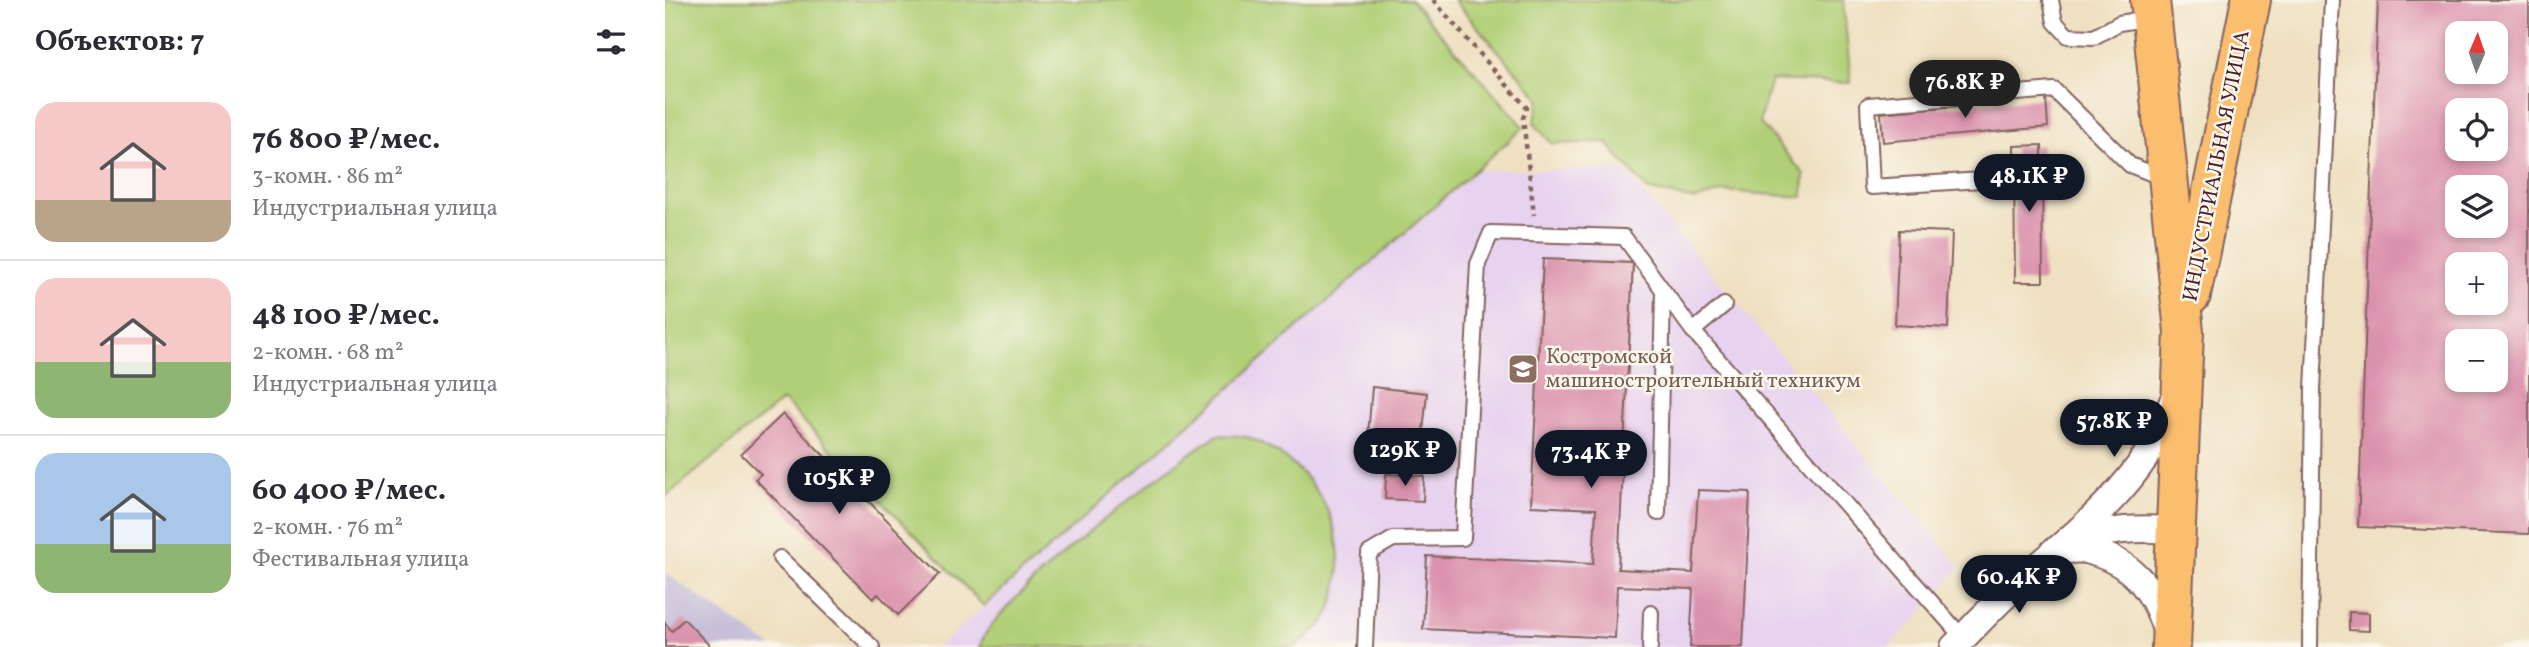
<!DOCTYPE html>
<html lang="ru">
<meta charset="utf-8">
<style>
body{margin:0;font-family:Vollkorn,serif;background:#f7f7f7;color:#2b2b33;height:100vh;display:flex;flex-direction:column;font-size:26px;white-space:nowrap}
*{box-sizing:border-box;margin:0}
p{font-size:23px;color:#7c7c81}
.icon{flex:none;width:38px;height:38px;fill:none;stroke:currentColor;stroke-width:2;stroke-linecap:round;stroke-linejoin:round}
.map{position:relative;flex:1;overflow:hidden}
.panel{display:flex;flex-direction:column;background:#fff;width:665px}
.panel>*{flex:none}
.needle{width:46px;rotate:2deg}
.fabs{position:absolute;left:1780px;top:21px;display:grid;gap:14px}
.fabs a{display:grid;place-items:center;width:63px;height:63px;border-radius:14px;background:#fff;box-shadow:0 4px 10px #0003;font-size:35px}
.price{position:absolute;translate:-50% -60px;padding:0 16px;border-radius:24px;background:#111827;color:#fff;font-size:23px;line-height:46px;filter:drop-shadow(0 2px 4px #0008)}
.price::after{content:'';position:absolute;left:50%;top:42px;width:21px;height:16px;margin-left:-10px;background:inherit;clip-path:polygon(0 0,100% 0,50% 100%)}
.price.selected{background:#222;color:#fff}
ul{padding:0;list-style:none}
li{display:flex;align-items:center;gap:21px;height:175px;padding:0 35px}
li+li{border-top:2px solid #e1e1e2}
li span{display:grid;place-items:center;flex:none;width:196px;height:140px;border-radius:21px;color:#555}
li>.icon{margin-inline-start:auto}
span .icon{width:84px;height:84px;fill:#fffc;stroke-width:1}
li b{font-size:30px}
h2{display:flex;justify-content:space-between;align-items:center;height:84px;padding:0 35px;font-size:30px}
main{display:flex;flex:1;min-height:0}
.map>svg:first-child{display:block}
.built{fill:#e7d2ef}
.industrial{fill:#c8bfd8}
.green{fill:#b0cf76;stroke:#7d7750;stroke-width:2}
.building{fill:#db92ad;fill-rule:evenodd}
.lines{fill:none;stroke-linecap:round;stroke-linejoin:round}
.service-casing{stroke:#846360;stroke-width:18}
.minor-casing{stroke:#846360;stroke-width:30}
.trunk-casing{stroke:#846360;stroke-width:42}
.path{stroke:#846360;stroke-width:4.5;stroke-dasharray:5 5;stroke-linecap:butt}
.service{stroke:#fff;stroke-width:14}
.minor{stroke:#fff;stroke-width:26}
.trunk{stroke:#fbbe6e;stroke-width:38}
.labels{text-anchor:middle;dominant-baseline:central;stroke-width:5;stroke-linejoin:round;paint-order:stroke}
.street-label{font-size:21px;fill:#4a1f2b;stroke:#fbf7ec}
.education-label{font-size:21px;fill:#785e54;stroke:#fbf7ec;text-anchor:start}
</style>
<main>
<section class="panel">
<h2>Объектов: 7<svg class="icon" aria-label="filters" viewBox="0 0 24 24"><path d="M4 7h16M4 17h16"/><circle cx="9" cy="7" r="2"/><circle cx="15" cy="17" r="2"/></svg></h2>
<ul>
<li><span style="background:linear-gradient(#f6c9c9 70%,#b9a48a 0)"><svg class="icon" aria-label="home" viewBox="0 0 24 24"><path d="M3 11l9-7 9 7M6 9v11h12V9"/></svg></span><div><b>76 800 ₽/мес.</b><p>3-комн. · 86 m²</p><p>Индустриальная улица</p></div></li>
<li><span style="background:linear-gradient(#f6c9c9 60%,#8fb573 0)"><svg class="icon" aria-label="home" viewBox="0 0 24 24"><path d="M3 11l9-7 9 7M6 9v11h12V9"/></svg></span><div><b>48 100 ₽/мес.</b><p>2-комн. · 68 m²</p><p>Индустриальная улица</p></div></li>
<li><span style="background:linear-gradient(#a9c7e8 65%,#8fb573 0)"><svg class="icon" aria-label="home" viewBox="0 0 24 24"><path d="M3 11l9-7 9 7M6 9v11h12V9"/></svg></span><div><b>60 400 ₽/мес.</b><p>2-комн. · 76 m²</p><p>Фестивальная улица</p></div></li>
</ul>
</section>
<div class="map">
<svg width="1864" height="647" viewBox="0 0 1864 647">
<rect width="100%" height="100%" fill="#fbf7ec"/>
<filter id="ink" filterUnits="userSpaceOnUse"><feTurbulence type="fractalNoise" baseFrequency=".0143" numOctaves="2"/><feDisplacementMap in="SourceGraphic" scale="14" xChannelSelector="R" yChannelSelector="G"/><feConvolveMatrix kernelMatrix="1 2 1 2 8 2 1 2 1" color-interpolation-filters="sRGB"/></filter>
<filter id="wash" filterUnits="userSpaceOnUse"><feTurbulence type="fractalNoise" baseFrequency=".00686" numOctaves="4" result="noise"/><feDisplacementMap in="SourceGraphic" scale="28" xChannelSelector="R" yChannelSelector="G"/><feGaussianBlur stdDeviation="1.57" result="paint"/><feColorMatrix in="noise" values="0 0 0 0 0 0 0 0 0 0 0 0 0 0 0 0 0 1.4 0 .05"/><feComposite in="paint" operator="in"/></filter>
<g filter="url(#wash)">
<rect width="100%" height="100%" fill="#efe0c1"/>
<!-- built -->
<path class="built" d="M 812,170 L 959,170 L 1295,567 L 1253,617 L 1223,647 L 273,647 Z"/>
<!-- industrial -->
<path class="industrial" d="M 0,573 L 107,647 L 0,647 Z"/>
<!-- green -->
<path class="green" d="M 0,0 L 746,0 L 859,127 L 319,606 L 118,400 L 0,497 Z
M 789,0 L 1178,0 L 1186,83 L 1106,80 L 1094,122 L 1139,174 L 1138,197 L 1058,191 L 1030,200 L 982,189 L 941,142 L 887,144 L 869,123 L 875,99 Z
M 553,435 C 562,436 575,435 585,438 C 638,460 675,508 674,566 C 673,583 670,604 661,618 C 655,629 639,639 629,647 L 315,647 C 318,610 513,457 553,435 Z"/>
<g id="blocks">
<!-- building -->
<path class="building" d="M 1713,0 L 1864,0 L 1864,534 L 1693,527 ZM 1792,33 L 1830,33 L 1830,72 L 1792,72 ZM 1792,110 L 1830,110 L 1830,149 L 1792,149 ZM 1792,187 L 1830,187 L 1830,226 L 1792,226 ZM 1792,264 L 1830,264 L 1830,303 L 1792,303 ZM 1792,341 L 1830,341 L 1830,380 L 1792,380 Z
M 1381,98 L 1383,127 L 1218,142 L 1216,113 Z
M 1377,145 L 1378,282 L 1350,282 L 1349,146 Z
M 1234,230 L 1287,232 L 1283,328 L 1230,325 Z
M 878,259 L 968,263 L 953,569 L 1028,573 L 1033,490 L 1085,492 L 1078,647 L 1025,647 L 1028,589 L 952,586 L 950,638 L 758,629 L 762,556 L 928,564 L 931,509 L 866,506 Z
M 707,387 L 762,393 L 757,442 L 703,436 Z
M 118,414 L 275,574 L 233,615 L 213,594 L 208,599 L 90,479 L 96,474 L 76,454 Z
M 721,474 L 759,476 L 758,501 L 720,499 Z
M 1684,612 L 1704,613 L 1704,631 L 1684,630 Z
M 19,619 L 46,647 L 0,647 L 0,623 L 7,631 Z"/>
</g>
</g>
<g filter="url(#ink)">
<use href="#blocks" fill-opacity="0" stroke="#846360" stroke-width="2"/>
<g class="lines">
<!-- service casing -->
<g class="service-casing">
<path id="service" d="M 1386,0 L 1390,22 L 1403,36 L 1429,37 L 1454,23 L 1486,18
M 1317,180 L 1207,187 L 1203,105 L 1389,90 L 1465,165 L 1501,179
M 1028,331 L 1059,305
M 993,513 L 998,292
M 115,558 L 207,647
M 700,647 L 704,553 L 728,539 L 798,538 L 813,264 L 826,233 L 959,237 L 1028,331 L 1298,638
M 985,647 L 986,613
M 1645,647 L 1648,389 L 1667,0"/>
</g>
<!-- minor casing -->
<g class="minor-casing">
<path id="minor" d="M 1406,543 C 1439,528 1475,528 1511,530
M 1389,551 C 1399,551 1411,548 1421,550 C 1466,561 1488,587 1501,630
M 1289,647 C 1308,628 1326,608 1346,590 C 1408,534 1481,484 1508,401"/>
</g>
<!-- trunk casing -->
<g class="trunk-casing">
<path id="trunk" d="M 1485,0 L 1519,332 L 1506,647
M 1526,295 L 1586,0"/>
</g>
<!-- path -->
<path class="path" d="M 768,0 L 862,108 L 858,118 L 869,215"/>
<!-- service -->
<use href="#service" class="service"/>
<!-- minor -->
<use href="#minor" class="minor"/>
<!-- trunk -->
<use href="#trunk" class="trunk"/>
</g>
</g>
<!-- icons -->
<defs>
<g id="university-square" transform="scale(1.575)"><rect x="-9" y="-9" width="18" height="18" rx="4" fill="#8d6e63" stroke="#fbf7ec"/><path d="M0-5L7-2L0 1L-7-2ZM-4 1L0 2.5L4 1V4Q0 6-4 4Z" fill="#fff"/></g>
</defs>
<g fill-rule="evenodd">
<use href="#university-square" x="858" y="369"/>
</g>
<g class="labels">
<!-- street labels -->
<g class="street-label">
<text transform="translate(1552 166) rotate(-79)">ИНДУСТРИАЛЬНАЯ УЛИЦА</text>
</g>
<!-- education labels -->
<g class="education-label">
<text x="881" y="357">Костромской<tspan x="881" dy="24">машиностроительный техникум</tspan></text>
</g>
</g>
</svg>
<div class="fabs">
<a><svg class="needle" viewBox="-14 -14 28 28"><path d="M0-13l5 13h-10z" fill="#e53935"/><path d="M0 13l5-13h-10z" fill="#7c7c81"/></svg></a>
<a><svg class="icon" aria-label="locate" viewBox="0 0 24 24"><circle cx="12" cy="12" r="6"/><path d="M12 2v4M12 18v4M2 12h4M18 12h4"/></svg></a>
<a><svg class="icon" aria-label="layers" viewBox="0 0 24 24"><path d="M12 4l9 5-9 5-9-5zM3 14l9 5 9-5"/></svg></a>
<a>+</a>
<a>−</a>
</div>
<b class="price selected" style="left:1300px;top:120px">76.8K ₽</b>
<b class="price" style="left:1364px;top:214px">48.1K ₽</b>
<b class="price" style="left:1449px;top:459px">57.8K ₽</b>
<b class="price" style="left:740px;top:488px">129K ₽</b>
<b class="price" style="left:926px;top:490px">73.4K ₽</b>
<b class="price" style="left:174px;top:516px">105K ₽</b>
<b class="price" style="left:1354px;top:615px">60.4K ₽</b>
</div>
</main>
